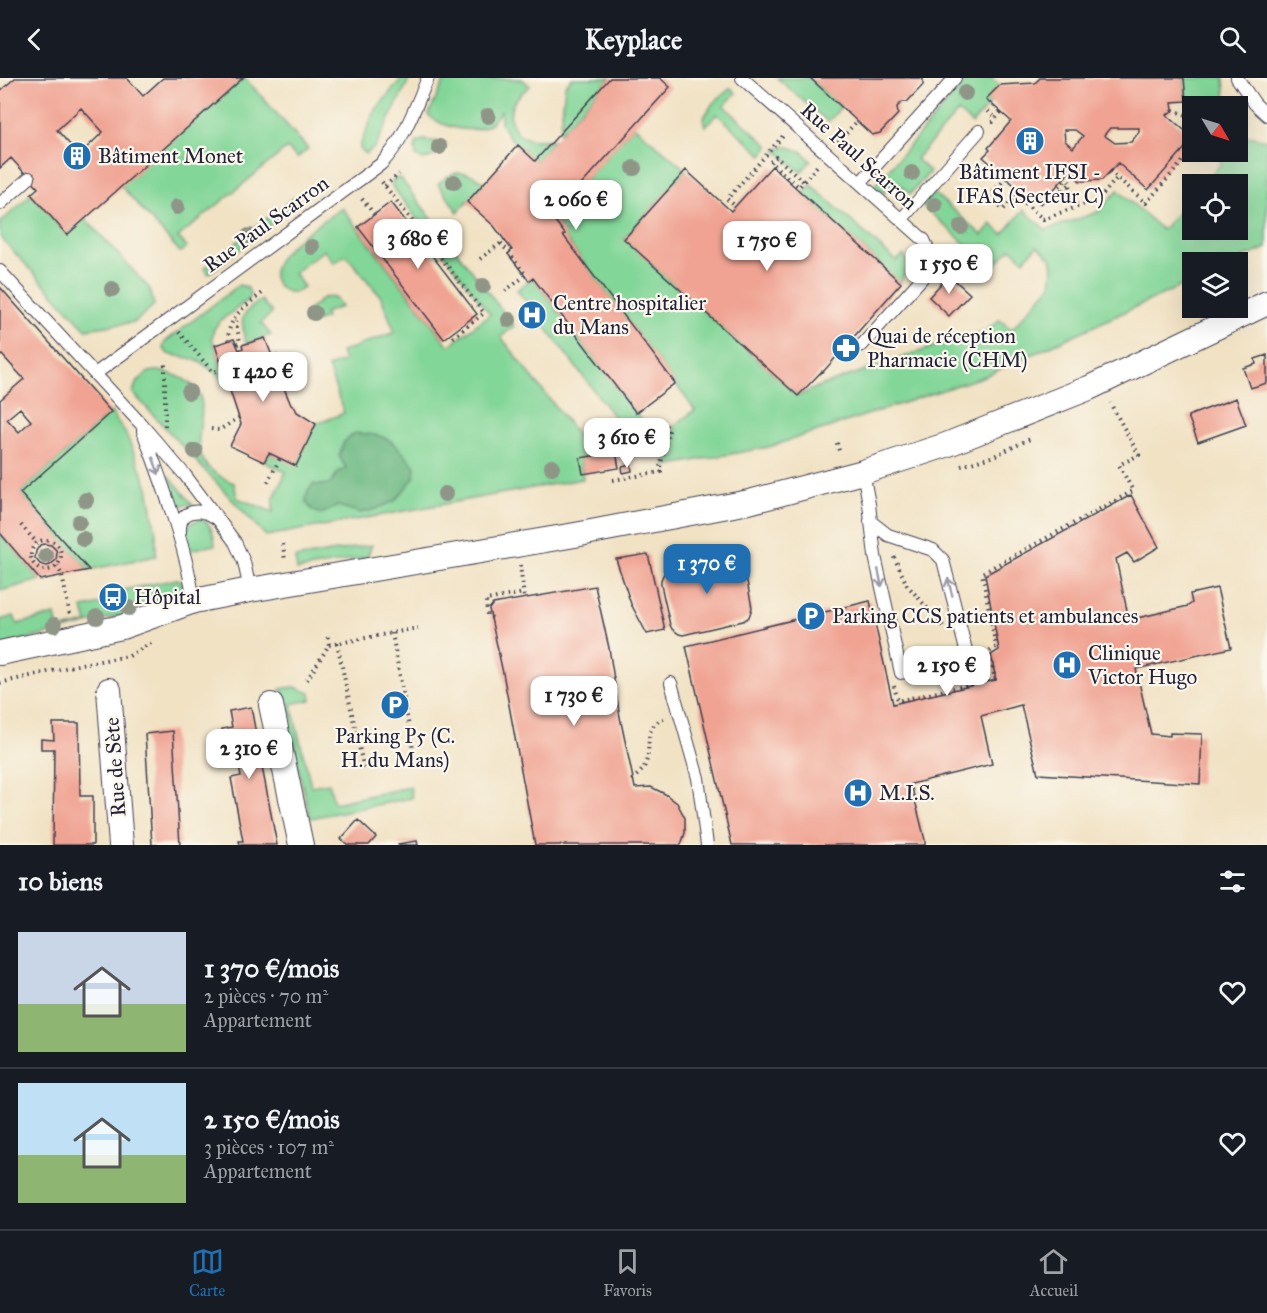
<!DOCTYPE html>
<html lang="fr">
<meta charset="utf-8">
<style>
body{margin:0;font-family:"IM FELL Great Primer",serif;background:#20242c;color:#f1f3f6;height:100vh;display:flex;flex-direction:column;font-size:22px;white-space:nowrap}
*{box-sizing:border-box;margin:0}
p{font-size:20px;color:#9ea1a6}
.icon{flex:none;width:33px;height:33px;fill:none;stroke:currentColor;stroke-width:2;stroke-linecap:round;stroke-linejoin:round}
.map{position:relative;height:767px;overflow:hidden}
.drawer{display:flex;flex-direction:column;background:#171b24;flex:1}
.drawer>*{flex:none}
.needle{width:39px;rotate:128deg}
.tools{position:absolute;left:1182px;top:18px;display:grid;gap:12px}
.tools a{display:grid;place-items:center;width:66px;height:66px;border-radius:0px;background:#171b24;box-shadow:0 6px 24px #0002;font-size:30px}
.price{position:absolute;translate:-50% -51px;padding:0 14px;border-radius:12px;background:#fff;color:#222;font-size:20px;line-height:39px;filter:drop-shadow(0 2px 3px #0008)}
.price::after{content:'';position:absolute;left:50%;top:36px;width:18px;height:14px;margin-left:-9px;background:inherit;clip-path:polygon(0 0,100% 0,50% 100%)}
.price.on{background:#1f6fb2;color:#fff}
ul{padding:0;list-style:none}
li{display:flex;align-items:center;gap:18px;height:150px;padding:0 18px}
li+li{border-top:2px solid #363941}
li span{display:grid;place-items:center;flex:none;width:168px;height:120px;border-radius:0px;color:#555}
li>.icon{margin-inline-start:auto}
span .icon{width:72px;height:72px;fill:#fffc;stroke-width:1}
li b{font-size:26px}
h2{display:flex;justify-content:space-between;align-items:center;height:72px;padding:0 18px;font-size:26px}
header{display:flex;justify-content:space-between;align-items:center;height:78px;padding:0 18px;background:#171b24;font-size:27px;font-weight:700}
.tabs{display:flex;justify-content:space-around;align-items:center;height:84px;border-top:2px solid #363941;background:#171b24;font-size:16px;color:#9ea1a6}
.tabs a{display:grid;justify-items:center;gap:3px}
.tabs .on{color:#1f6fb2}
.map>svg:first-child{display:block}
.green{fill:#82d698;stroke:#527c6a;stroke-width:1.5}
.forest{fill:#69b780;stroke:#466c5e;stroke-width:1.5}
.building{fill:#f0a392;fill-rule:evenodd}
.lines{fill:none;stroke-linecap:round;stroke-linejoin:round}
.service-casing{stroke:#413f50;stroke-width:14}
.minor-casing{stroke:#413f50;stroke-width:26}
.path{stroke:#413f50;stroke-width:4;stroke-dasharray:1.5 4.5;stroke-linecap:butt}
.service{stroke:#fff;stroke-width:12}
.minor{stroke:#fff;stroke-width:24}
.tree{fill:#8f9688}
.oneway{stroke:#9c9ca7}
.labels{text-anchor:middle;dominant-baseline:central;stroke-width:4.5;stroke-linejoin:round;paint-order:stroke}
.poi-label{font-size:21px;fill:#22223b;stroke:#fbf7ec;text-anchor:start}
.street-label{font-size:21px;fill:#22223b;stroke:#fbf7ec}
</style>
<header><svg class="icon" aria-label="back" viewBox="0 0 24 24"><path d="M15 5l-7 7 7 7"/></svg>Keyplace<svg class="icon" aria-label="search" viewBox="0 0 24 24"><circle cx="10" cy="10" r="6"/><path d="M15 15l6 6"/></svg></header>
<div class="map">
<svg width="1267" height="767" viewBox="0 0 1267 767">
<rect width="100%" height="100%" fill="#fbf7ec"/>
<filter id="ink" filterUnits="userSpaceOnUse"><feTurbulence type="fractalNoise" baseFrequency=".0167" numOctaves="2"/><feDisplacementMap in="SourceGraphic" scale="12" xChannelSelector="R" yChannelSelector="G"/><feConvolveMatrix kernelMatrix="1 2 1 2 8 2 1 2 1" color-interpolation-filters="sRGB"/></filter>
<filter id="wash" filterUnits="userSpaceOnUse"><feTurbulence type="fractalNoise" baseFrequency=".008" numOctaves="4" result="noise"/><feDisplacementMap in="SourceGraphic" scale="24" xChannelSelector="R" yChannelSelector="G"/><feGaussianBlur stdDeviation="1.35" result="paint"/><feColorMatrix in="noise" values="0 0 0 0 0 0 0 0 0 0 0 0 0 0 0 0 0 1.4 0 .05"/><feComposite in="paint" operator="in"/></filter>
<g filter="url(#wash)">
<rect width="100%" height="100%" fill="#f1e2c4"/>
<!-- green -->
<path class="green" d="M 243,0 L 245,0 L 308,71 L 297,80 L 287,70 L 178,159 L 187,169 L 180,174 L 121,108 Z
M 402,0 L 410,0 L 375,69 L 366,76 L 360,71 L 360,68 L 374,34 Z
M 446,0 L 522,1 L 530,8 C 524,13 516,19 513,26 C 506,40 514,57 529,61 C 537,63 546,62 554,62 L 535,83 L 509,59 L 501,45 L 501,33 C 497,38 493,44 488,47 C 471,57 442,49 428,37 Z
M 572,0 L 610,0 L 560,55 L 565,8 Z
M 777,0 L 810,0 L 841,29 L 828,44 Z
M 969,0 L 992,0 L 1000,7 L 987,21 L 990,25 L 972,46 L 958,34 L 916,81 L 930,94 L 910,116 L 895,103 L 884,115 L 874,108 Z
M 1184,0 L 1224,0 C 1225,10 1224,20 1229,28 L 1212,28 L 1194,22 L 1186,23 Z
M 731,10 L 736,15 L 724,28 L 769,68 L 762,77 L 717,36 L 705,49 L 703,41 L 713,25 Z
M 634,48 L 686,92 L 624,161 L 798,318 L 820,308 L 936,268 L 953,264 L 987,252 L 999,242 L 1012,251 L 1051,207 L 1053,189 L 1051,180 L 1037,168 L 1024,182 L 1011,170 L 992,190 L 923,128 L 934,115 L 982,157 L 991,146 L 1003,156 L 1024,132 L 1046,152 L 1098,134 L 1118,112 L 1162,152 L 1192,118 L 1192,152 L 1238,152 L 1238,106 L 1203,106 L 1222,85 L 1210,74 L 1238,74 L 1238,56 L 1267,62 L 1267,170 L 1232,184 L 1192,184 L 1192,203 L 985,298 L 769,369 L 665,388 L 675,347 L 695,332 L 563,157 L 565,155 L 552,139 Z
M 423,62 L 441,64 L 447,67 L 439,76 L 423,82 L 416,78 L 415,70 L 417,64 Z
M 786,68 L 803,74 L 811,83 L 801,94 L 776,72 Z
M 456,95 C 468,94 475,97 484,105 L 458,134 L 438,106 L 446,99 Z
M 397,100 L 401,101 L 514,248 L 501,259 L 594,378 L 580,380 L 583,401 L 266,458 L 133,315 C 134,312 134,309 136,306 C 138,303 146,295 150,294 C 159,291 169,295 177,298 C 223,318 189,349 202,380 C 207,392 222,400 234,405 L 237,420 L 273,434 L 273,422 L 286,394 L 264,384 L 269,375 L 296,387 L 316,346 L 344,335 L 328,289 L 344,283 L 341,274 L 395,254 L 381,219 L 346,177 L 334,185 L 324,172 L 294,195 L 304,209 L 294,215 C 285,214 278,210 275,202 C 265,177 325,142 342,130 L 449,268 L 490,236 L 392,108 C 392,103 393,101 397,100 Z
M 811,107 L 896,183 L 903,177 C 914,188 903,193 901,205 L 803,116 Z
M 31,116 L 66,156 L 85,140 L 150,211 L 154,227 L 135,244 L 86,251 L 0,159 L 0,145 Z
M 293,120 L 297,125 L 209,196 L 204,190 Z
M 533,200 L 643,344 L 627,356 L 517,212 Z
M 239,207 L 247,209 L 250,215 L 249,221 L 219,244 L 214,251 L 212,260 L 229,309 C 219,298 207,286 193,281 C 185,279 176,278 168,276 L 163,270 L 165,264 Z
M 329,219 L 335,220 L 341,229 L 324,235 L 326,240 L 311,245 L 304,236 L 323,220 Z
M 261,222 L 272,235 L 261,245 L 271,257 L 246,266 C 241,239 238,238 261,222 Z
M 111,334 L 126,356 L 148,409 L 156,456 L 156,478 L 89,492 L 20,415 Z
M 169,397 L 192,426 L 193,427 L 178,427 Z
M 201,441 C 211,444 214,457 215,467 L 190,472 L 185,454 C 189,447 192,443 201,441 Z
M 0,455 L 40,502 L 0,513 Z
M 372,467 L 367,479 L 297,492 L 295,480 Z
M 177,501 L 184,505 L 184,506 L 179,513 L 126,536 L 0,568 L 0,542 L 14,538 L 17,546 L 55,537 L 58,552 L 87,545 L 83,530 L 124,521 L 123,512 Z
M 295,609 L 310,615 L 311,622 L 291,626 L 311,708 L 329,705 L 334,725 L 410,709 L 412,720 L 310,740 L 280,611 Z"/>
<!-- forest -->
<path class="forest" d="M 355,355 C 362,356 371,356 379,358 C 394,361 406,378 415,389 L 414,400 L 395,423 L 376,431 L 361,435 L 338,428 L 321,436 L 312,432 L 306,424 L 307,415 L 313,406 L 319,407 L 330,406 L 338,394 L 346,390 L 339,378 L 344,364 Z"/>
<g id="blocks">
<!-- building -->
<path class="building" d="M 15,0 L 127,0 L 143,18 L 163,0 L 243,0 L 67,157 L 31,116 L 38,110 L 11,80 L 0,90 L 0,13 ZM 81,30 L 103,54 L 79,77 L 57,52 Z
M 610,0 L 660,0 L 670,9 L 552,139 L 565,156 L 563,157 L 675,305 L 636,335 L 533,200 L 529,203 L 508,176 L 512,172 L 494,148 L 467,124 L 518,67 L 535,83 Z
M 810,0 L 923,0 L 923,7 L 907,24 L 902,24 L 897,29 L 898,36 L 880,55 L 872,57 Z
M 1040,0 L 1184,0 L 1186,23 L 1172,24 L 1173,32 L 1167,37 L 1192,59 L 1192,62 L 1148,112 L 1118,85 L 1102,102 L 1080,103 L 1070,93 L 1041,126 L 1034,121 L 1032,123 L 983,79 L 990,72 L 988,70 L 1011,43 L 986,21 L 1000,7 L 1035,5 ZM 1110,50 L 1139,50 L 1139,54 L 1131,64 L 1115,65 L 1104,57 ZM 1064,52 L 1075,52 L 1083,58 L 1073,70 L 1065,63 Z
M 772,88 L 901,205 L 823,294 L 822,293 L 798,318 L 624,161 L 686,92 L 731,133 Z
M 391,124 L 477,236 L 444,261 L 358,149 Z
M 949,197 L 970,216 L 949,238 L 929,219 Z
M 0,209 L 111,334 L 20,415 L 89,492 L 40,502 L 0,455 L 0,322 L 24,301 L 2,277 L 0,278 ZM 20,330 L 31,343 L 19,354 L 7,341 ZM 44,466 L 51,467 L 56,472 L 57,475 L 56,482 L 50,487 L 47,488 L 40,486 L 35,480 L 36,473 L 40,467 Z
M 265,260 L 272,278 L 277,277 L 288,308 L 284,310 L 291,327 L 295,330 L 297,334 L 316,346 L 296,388 L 269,375 L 264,384 L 230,368 L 241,346 L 215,267 L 234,261 L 239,272 L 243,270 L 242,267 Z
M 1267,277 L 1267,305 L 1250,310 L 1243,290 L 1256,286 L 1255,281 Z
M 1236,320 L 1246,347 L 1198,364 L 1188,338 Z
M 616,374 L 619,390 L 583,396 L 580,380 Z
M 631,387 L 632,393 L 623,395 L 622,389 Z
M 1131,417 L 1159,469 L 1134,484 L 1127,475 L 1116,481 L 1129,542 L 1188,528 L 1192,525 L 1190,516 L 1217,510 L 1231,570 L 1136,591 L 1151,656 L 1170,658 L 1170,655 L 1202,656 L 1200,706 L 1038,696 L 1021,627 L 981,638 L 992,686 L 911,706 L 925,762 L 925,767 L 732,767 L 686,568 L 870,523 L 893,626 L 996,602 L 991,577 L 999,572 L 985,497 Z
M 648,476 L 665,552 L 647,556 L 631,526 L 616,481 Z
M 729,477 L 737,479 L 741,482 L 744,487 L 752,530 L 749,539 L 743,543 L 683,557 L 679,556 L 672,551 L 670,547 L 661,507 L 661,502 L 663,497 L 666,493 Z
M 595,508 L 609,570 L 620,639 L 635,710 L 651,709 L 665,716 L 677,725 L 685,740 L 685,755 L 681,767 L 535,767 L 503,595 L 489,531 L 493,526 Z
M 251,629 L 263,694 L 277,767 L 240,767 L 239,763 L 243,763 L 231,700 L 241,698 L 237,680 L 227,681 L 222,651 L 232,649 L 229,633 Z
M 53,645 L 79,645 L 80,718 L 93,718 L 93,767 L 53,767 L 54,671 L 41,671 L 41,661 L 54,662 Z
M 173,653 L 180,767 L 152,767 L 145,656 Z
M 358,742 L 376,759 L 369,767 L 348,767 L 341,761 Z
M 417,763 L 418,767 L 398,767 L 398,766 Z"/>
</g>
</g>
<g filter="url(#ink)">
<use href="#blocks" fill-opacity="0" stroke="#413f50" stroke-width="1.5"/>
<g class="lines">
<!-- service casing -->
<g class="service-casing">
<path id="service" d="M 742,0 L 924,162 C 931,176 930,185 923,199 L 862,267 L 854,269 L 844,267
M 1237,0 L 1255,26 L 1267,37
M 860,105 L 955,0
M 0,126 L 29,100
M 901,142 L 979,53
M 0,193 L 141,346 L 185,397 L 235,464 L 244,484 L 250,512
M 95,296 L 381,86 C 404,63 415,29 428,0
M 143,353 C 163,409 185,464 194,523
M 863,394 L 869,426 L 875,478 L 901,595 L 968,580 L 943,482 L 933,472 L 888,457 L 870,443
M 180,454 C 178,431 201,429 216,440
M 671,605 L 698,700 L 707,767"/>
</g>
<!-- minor casing -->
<g class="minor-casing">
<path id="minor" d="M 0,575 L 122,549 L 194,523 L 250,512 L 575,457 L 749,424 L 863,394 L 946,367 L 1089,310 L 1267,225
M 109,612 L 121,767
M 271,627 L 301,767"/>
</g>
<!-- path -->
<path class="path" d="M 1173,32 L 1192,39
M 988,33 L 993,38
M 992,44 L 993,44 L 1001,34
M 838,64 L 857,43
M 1110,93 L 1146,125 L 1192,73
M 803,103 L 776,79 L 770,84 L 799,109 L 817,88
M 1065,103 L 1058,110 L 1062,114 L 1071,105 L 1065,99
M 382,104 L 484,235 L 450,262
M 385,108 L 399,96
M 1070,108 L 1077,129
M 1016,117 L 1043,141 L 1099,121 L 1117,100
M 989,119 L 1006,100
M 362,121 L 374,136
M 995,125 L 1003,132 L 1020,113
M 733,126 L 727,121 L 783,58
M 501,165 L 526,197
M 480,181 L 505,162
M 505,213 L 529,195
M 179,254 L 212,293 L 224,294
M 228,263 C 228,237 246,228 265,213
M 237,266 L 240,264 L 236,245 L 237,239
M 165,348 L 165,283
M 211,351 L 219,352 L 239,340
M 837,365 L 840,376
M 961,388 L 994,378 L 1032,360
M 613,402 L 661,394 L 660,389 L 669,352 L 661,341
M 268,404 L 280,380
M 21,447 L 37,465
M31 477a15 15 0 1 1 30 0a15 15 0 1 1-30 0Z
M 283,466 L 285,483
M 894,479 L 907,507 L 943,548
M 520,487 L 524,519
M 57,488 L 62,497 L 70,537
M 974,539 L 976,536 L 989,532
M 492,540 L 487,537 L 486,522 L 524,515
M 392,555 L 415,682
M 337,565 L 364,692
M 329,567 L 418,550
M 307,602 L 329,567 L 327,555
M 0,605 L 82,586 L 129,578 L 151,565
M 894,608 L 898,623 L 902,622
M 902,624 L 902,622 L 995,601 L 989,574 L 996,569 L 982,495 L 1133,413 L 1119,387 L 1139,377 L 1110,325
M 632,702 C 637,697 643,693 645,687 C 653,669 641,649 665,640"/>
<!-- service -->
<use href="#service" class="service"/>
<!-- minor -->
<use href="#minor" class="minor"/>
</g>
<!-- trees -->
<g class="tree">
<circle cx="965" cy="15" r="8"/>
<circle cx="488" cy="38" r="8"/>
<circle cx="439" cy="69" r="8"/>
<circle cx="634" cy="90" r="8"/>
<circle cx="912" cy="95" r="8"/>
<circle cx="454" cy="104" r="8"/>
<circle cx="935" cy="127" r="8"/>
<circle cx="177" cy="129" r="8"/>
<circle cx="961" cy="149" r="8"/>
<circle cx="249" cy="158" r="8"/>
<circle cx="312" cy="169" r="8"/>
<circle cx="483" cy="208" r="8"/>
<circle cx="112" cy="211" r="8"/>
<circle cx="314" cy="235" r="8"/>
<circle cx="509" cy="242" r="8"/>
<circle cx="189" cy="314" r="8"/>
<circle cx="195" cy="373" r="8"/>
<circle cx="552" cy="389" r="8"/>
<circle cx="445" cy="416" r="8"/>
<circle cx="86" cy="422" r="8"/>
<circle cx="79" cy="444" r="8"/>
<circle cx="83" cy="461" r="8"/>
<circle cx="46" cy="478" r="8"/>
<circle cx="129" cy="530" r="8"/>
<circle cx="97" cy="539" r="8"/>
<circle cx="54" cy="547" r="8"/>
</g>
<!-- one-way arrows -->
<defs><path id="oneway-shaft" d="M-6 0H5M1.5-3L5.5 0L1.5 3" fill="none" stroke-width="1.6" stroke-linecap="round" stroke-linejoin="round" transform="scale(1.5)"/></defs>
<g class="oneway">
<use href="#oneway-shaft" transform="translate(156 388) rotate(70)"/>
<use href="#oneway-shaft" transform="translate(880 500) rotate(78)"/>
<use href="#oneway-shaft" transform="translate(950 509) rotate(-105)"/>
</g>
</g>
<!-- icons -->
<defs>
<g id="building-disc" transform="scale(1.5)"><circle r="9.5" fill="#1f6fb2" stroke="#fbf7ec"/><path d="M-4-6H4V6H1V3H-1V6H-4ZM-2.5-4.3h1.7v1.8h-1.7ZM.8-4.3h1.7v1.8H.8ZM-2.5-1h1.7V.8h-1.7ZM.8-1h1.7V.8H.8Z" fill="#fff"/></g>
<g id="hospital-disc" transform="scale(1.5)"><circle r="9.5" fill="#1f6fb2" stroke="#fbf7ec"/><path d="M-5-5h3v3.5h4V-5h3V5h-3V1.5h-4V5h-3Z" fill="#fff"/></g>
<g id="pharmacy-disc" transform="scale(1.5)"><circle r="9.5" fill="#1f6fb2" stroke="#fbf7ec"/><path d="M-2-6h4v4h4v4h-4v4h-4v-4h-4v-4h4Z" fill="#fff"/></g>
<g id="bus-disc" transform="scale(1.5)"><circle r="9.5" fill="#1f6fb2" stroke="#fbf7ec"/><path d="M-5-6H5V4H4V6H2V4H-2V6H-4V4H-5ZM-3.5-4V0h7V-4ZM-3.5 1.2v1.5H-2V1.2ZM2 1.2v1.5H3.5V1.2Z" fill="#fff"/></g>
<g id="parking-disc" transform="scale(1.5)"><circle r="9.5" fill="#1f6fb2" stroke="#fbf7ec"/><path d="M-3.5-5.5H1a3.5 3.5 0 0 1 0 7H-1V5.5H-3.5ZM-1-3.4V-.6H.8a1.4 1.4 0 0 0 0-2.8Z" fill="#fff"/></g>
</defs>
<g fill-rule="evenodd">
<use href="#building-disc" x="1030" y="63"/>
<use href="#building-disc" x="77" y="78"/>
<use href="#hospital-disc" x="532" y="237"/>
<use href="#pharmacy-disc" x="846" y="270"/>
<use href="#bus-disc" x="113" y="519"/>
<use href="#parking-disc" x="811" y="538"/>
<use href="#hospital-disc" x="1067" y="587"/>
<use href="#parking-disc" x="395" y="627"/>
<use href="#hospital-disc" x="858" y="715"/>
</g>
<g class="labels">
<!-- poi labels -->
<g class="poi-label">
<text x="98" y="78">Bâtiment Monet</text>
<text x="1030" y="94" text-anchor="middle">Bâtiment IFSI -<tspan x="1030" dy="24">IFAS (Secteur C)</tspan></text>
<text x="553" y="225">Centre hospitalier<tspan x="553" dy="24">du Mans</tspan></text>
<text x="867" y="258">Quai de réception<tspan x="867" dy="24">Pharmacie (CHM)</tspan></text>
<text x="134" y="519">Hôpital</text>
<text x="832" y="538">Parking CCS patients et ambulances</text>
<text x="1088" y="575">Clinique<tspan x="1088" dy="24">Victor Hugo</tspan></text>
<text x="395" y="658" text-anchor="middle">Parking P5 (C.<tspan x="395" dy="24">H. du Mans)</tspan></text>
<text x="879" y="715">M.I.S.</text>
</g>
<!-- street labels -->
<g class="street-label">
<text transform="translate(859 78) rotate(42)">Rue Paul Scarron</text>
<text transform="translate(266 146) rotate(-36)">Rue Paul Scarron</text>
<text transform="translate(115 689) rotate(-94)">Rue de Sète</text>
</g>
</g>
</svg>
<div class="tools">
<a><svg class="needle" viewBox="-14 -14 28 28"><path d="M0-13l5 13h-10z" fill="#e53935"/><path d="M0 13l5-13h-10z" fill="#9ea1a6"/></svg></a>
<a><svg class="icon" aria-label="locate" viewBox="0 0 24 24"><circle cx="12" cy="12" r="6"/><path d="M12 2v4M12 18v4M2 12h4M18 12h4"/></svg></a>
<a><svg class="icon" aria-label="layers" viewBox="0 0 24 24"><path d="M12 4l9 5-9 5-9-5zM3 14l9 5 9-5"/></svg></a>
</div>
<b class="price" style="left:576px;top:153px">2 060 €</b>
<b class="price" style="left:418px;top:192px">3 680 €</b>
<b class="price" style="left:767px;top:194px">1 750 €</b>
<b class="price" style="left:949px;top:217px">1 550 €</b>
<b class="price" style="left:263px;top:325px">1 420 €</b>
<b class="price" style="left:627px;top:391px">3 610 €</b>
<b class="price on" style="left:707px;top:517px">1 370 €</b>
<b class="price" style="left:947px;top:619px">2 150 €</b>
<b class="price" style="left:574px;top:649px">1 730 €</b>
<b class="price" style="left:249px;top:702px">2 310 €</b>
</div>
<section class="drawer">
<h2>10 biens<svg class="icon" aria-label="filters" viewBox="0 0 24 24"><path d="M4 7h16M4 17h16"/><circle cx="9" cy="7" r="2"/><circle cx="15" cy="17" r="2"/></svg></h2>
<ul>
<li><span style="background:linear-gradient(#c9d6e8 60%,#8fb573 0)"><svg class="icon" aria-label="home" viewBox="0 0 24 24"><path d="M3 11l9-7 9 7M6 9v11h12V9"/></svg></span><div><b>1 370 €/mois</b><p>2 pièces · 70 m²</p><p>Appartement</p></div><svg class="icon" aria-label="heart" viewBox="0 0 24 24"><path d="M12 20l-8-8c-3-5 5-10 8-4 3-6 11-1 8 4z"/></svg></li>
<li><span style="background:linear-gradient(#bfe0f5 60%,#8fb573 0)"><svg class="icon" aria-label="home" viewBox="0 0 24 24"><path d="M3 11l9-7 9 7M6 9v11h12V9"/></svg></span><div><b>2 150 €/mois</b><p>3 pièces · 107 m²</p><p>Appartement</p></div><svg class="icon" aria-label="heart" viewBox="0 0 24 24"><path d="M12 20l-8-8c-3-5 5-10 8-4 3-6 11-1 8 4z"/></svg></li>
</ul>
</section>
<nav class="tabs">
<a class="on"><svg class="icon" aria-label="map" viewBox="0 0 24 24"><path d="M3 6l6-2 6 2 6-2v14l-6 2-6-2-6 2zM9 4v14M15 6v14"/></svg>Carte</a>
<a><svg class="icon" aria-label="saved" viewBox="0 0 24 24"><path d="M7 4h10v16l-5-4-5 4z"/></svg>Favoris</a>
<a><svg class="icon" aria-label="home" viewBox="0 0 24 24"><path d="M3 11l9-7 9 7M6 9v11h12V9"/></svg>Accueil</a>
</nav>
